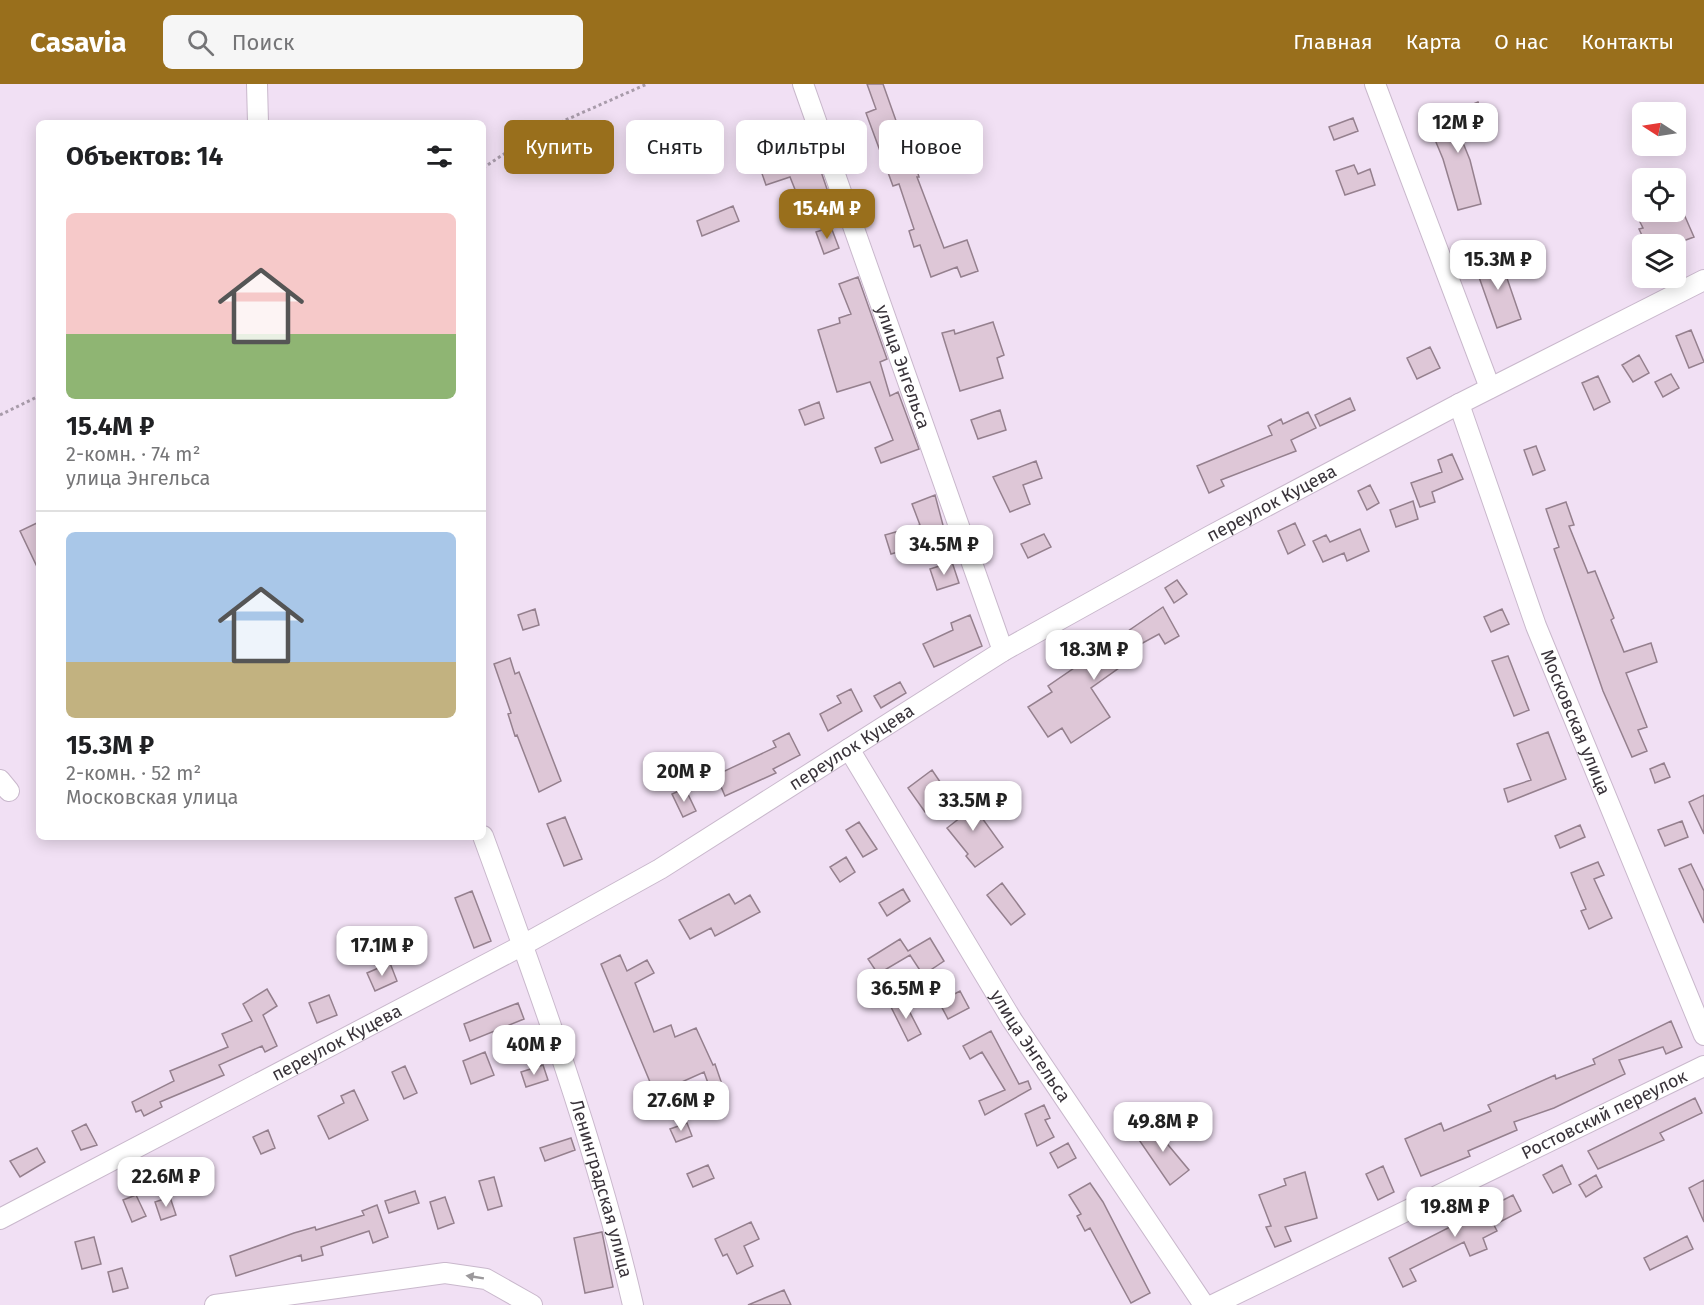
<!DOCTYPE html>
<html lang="ru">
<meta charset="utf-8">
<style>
body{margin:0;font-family:"Fira Sans",sans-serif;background:#f6f6f6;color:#202124;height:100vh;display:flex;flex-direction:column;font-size:22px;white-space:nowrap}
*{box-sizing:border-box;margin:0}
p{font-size:20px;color:#757577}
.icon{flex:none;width:33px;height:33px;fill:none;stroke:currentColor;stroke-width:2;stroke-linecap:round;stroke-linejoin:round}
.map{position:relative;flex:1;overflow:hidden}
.sheet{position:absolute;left:36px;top:36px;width:450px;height:720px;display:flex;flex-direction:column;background:#fff;border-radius:9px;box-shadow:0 3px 15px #0003}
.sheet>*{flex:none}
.banner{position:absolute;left:504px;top:36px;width:570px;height:54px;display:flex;gap:12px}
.needle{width:39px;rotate:282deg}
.controls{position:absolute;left:1632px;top:18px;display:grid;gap:12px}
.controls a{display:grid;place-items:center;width:54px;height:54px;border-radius:9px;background:#fff;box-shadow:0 3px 15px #0003;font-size:30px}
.price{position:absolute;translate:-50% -51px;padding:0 14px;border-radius:12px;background:#fff;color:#222;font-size:20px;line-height:39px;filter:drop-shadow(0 2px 3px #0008)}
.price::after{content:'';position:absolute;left:50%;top:36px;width:18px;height:14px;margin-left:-9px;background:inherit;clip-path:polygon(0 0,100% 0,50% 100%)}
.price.on{background:#996f1c;color:#fff}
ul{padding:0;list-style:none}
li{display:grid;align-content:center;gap:12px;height:318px;padding:0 30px}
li+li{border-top:2px solid #e0e0e0}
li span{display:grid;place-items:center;height:186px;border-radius:9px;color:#555}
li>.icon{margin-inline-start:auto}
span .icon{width:108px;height:108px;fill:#fffc;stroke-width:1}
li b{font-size:26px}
h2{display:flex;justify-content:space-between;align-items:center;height:72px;padding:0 30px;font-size:26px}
.pill{padding:0 21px;border-radius:9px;background:#fff;box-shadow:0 3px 15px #0003;font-size:21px;line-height:54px}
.pill.on{background:#996f1c;color:#fff}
header{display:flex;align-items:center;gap:36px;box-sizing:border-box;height:84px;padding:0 30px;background:#996f1c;color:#fff}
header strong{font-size:28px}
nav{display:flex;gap:33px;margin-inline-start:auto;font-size:21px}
.search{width:420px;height:54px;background:#f6f6f6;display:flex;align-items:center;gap:15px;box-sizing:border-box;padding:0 21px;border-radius:9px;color:#757577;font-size:22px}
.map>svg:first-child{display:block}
.building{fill:#dec7d7;stroke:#95808e;stroke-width:1.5}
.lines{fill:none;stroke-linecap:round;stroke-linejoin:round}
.minor-casing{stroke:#c9b8cc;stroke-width:22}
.path{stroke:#a89baa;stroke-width:3;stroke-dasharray:3 3;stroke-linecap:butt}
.minor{stroke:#fff;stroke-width:20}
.oneway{fill:#9c999c}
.labels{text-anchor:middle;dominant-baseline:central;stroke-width:6;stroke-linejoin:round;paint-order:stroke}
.street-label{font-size:18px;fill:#39333a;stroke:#f1e0f4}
</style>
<header>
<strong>Casavia</strong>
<div class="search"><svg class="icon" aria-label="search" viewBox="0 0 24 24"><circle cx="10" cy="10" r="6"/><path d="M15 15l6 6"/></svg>Поиск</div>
<nav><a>Главная</a><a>Карта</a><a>О нас</a><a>Контакты</a></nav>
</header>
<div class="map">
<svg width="1704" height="1221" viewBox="0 0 1704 1221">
<rect width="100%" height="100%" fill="#f1e0f4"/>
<!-- building -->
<path class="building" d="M 867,0 L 883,0 L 900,48 L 902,47 L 914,76 L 919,93 L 917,93 L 944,164 L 967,156 L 978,187 L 961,193 L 957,183 L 931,193 L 920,161 L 914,163 L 909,147 L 914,145 L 899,100 L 893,102 L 866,29 L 876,25 Z
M 1478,18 L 1483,32 L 1457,44 L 1470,76 L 1481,120 L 1458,126 L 1443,75 L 1428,39 Z
M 1353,34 L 1358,47 L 1334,56 L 1329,43 Z
M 781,58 L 784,67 L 811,58 L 829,111 L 802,123 L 790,93 L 766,101 L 754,67 Z
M 1354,81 L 1358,90 L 1370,85 L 1375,101 L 1345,111 L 1336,87 Z
M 733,122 L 739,137 L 702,152 L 697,137 Z
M 1635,128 L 1683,128 L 1694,153 L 1675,160 L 1646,160 L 1639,145 L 1643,144 Z
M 831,143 L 839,164 L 824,170 L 816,148 Z
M 1499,171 L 1521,235 L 1497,244 L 1474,179 Z
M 858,193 L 887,275 L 880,278 L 890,312 L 898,308 L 919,365 L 881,379 L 875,364 L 893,356 L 870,298 L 837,308 L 818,246 L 840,239 L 839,234 L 851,230 L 839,200 Z
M 993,238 L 1004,271 L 997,274 L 1003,294 L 960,307 L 942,249 L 954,246 L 955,250 Z
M 1691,246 L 1704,278 L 1689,284 L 1676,252 Z
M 1430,263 L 1440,284 L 1417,295 L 1407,274 Z
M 1639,271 L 1649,289 L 1633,298 L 1622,281 Z
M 1671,290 L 1679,304 L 1663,313 L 1655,298 Z
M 1598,292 L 1610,318 L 1594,326 L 1582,299 Z
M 1350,314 L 1355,326 L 1320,342 L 1315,331 Z
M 819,318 L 824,334 L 805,341 L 799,326 Z
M 1000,326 L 1006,346 L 978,355 L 971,336 Z
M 1308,328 L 1316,344 L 1291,356 L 1296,367 L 1221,396 L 1224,402 L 1209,409 L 1197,382 L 1272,351 L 1268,342 L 1281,335 L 1283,340 Z
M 1536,362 L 1545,386 L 1533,391 L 1524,366 Z
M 1452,370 L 1463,395 L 1432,408 L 1435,418 L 1420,423 L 1411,399 L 1442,388 L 1438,376 Z
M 1036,377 L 1042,394 L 1023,401 L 1030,420 L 1010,428 L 993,393 Z
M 1370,401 L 1379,419 L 1367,426 L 1358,407 Z
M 935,411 L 944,445 L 903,459 L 905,466 L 891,470 L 885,451 L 920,441 L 912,420 Z
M 1413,417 L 1418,435 L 1396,443 L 1390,426 Z
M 1566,418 L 1574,441 L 1569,442 L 1588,489 L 1595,487 L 1614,534 L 1611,536 L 1624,568 L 1651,559 L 1657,578 L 1626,589 L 1647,643 L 1638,646 L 1647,667 L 1632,673 L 1603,607 L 1554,465 L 1559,463 L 1546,425 Z
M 39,438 L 39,487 L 20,447 Z
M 1295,439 L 1305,461 L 1288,470 L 1278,447 Z
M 1360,445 L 1369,467 L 1347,477 L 1344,469 L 1323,478 L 1313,457 L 1326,451 L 1330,458 Z
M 1044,450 L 1051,463 L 1028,474 L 1021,460 Z
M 952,478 L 959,499 L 937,506 L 930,485 Z
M 1177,496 L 1187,510 L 1174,519 L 1165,504 Z
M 1163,523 L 1179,552 L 1165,560 L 1159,550 L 1128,567 L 1133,574 L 1091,604 L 1110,633 L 1071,659 L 1062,644 L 1048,653 L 1028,623 L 1052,608 L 1048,602 Z
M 535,525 L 539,541 L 523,546 L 518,531 Z
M 1502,525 L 1509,540 L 1491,548 L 1484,533 Z
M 970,531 L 982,562 L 934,583 L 923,560 L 953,546 L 951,539 Z
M 1508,572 L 1529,626 L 1514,632 L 1492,577 Z
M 510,574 L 515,590 L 519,588 L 561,697 L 539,708 L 517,651 L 515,652 L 508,630 L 511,629 L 494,580 Z
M 900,598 L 906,609 L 881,624 L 874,612 Z
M 851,605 L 862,627 L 828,647 L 820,630 L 841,619 L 837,612 Z
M 1548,648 L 1566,695 L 1508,718 L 1504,705 L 1531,696 L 1517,660 Z
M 789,649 L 800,671 L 773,685 L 776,689 L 725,712 L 716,691 L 776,663 L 773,657 Z
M 1664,679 L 1670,693 L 1655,699 L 1650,685 Z
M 932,686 L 949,711 L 925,728 L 908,704 Z
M 685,704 L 696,727 L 683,733 L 672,710 Z
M 964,709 L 1003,763 L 975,783 L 966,772 L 968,770 L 947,744 L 961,733 L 951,718 Z
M 1704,711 L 1704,750 L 1689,718 Z
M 565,733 L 582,775 L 564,782 L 547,740 Z
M 1682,737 L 1688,753 L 1665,762 L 1658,746 Z
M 859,738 L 877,765 L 863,773 L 846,746 Z
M 1580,741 L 1585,753 L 1560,764 L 1555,752 Z
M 846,773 L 855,788 L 840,798 L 830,783 Z
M 1598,778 L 1604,791 L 1594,795 L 1612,834 L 1589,845 L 1581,827 L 1586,825 L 1571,789 Z
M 1691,780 L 1704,807 L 1704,839 L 1679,785 Z
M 1002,799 L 1025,830 L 1011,841 L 987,811 Z
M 903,805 L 910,817 L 887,832 L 879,819 Z
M 472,807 L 491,857 L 474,864 L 455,814 Z
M 729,810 L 735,820 L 750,811 L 760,828 L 715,852 L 711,844 L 690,855 L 679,836 Z
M 930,854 L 944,877 L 923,891 L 910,871 L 878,890 L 868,875 L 900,855 L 908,867 Z
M 620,871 L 627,887 L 647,876 L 654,889 L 635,899 L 654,948 L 671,941 L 675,953 L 696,944 L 713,981 L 715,980 L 725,1009 L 713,1013 L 704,988 L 655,1010 L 601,880 Z
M 390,879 L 397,897 L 375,907 L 367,889 Z
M 921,898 L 930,913 L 919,920 L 910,905 Z
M 267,905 L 277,922 L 263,931 L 277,962 L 265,968 L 262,962 L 219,981 L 224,991 L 160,1018 L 162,1023 L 144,1032 L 141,1026 L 136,1028 L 132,1018 L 174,997 L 170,987 L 228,963 L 222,950 L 252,937 L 243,920 Z
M 960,907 L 969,924 L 948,935 L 939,918 Z
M 329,911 L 337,931 L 317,939 L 309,919 Z
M 903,915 L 921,950 L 908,957 L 890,921 Z
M 518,919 L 524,935 L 470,957 L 464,940 Z
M 1671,937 L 1682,963 L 1666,970 L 1663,963 L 1619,976 L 1625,990 L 1554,1024 L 1514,1038 L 1517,1046 L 1468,1067 L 1470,1072 L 1421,1092 L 1405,1055 L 1441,1039 L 1444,1047 L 1491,1027 L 1488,1021 L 1555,991 L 1556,995 L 1595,980 L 1593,975 Z
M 991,947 L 1019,1000 L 1028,997 L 1031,1005 L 985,1031 L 979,1017 L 1005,1006 L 982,968 L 970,975 L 963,962 Z
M 485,968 L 494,991 L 471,1000 L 463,977 Z
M 543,981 L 548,996 L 526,1003 L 521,988 Z
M 405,982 L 417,1009 L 404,1015 L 392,988 Z
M 354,1006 L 368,1036 L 329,1055 L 318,1032 L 344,1019 L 341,1012 Z
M 1695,1014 L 1702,1029 L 1660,1049 L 1664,1056 L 1598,1085 L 1588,1067 Z
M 1044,1021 L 1050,1034 L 1045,1036 L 1054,1053 L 1037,1062 L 1025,1030 Z
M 1160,1036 L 1170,1051 L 1164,1056 L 1189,1086 L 1170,1101 L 1137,1053 Z
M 687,1039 L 692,1052 L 676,1058 L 670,1045 Z
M 86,1040 L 97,1061 L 81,1066 L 72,1047 Z
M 268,1046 L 275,1064 L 261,1070 L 253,1053 Z
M 571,1054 L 575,1066 L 545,1077 L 540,1064 Z
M 1068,1059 L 1076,1074 L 1058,1084 L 1050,1069 Z
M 37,1064 L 45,1078 L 20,1093 L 10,1077 Z
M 708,1081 L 714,1094 L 693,1103 L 687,1090 Z
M 1562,1081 L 1571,1100 L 1553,1109 L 1543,1091 Z
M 1383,1082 L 1394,1108 L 1378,1116 L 1366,1090 Z
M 1305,1088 L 1317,1134 L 1285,1143 L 1291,1157 L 1275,1163 L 1266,1143 L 1271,1142 L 1259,1111 L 1286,1101 L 1284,1095 Z
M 1596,1091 L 1602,1103 L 1586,1113 L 1579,1101 Z
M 494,1093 L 502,1122 L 488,1126 L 479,1097 Z
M 1704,1096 L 1704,1138 L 1689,1104 Z
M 1090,1099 L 1103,1118 L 1150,1209 L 1131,1219 L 1090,1144 L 1085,1147 L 1077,1132 L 1081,1130 L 1069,1111 Z
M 415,1107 L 419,1119 L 389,1129 L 385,1117 Z
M 136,1111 L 146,1132 L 132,1138 L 123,1116 Z
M 1513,1111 L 1521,1127 L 1494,1141 L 1497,1147 L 1483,1154 L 1487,1165 L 1470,1172 L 1464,1158 L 1410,1185 L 1416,1197 L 1403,1203 L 1389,1174 L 1452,1142 L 1450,1139 L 1466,1131 L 1468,1134 Z
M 170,1113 L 176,1131 L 161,1136 L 155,1118 Z
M 445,1113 L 454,1139 L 438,1145 L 430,1118 Z
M 377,1121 L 388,1153 L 373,1159 L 369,1147 L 321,1163 L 323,1171 L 302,1177 L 301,1171 L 236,1192 L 230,1172 L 294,1149 L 315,1143 L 316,1146 L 364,1131 L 362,1127 Z
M 751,1138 L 759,1155 L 744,1162 L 753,1182 L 737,1190 L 727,1170 L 723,1172 L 715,1155 Z
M 602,1148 L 613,1203 L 585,1209 L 574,1154 Z
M 1687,1152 L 1693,1165 L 1650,1186 L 1644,1174 Z
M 94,1153 L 101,1180 L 82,1185 L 75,1158 Z
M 122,1184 L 128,1204 L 113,1208 L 108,1188 Z
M 784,1206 L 791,1221 L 748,1221 Z"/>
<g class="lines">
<!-- minor casing -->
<g class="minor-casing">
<g id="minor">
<path d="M 257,0 L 258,39"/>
<path id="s1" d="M 803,0 L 1003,567"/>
<path d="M 1375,0 L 1490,304"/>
<path id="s2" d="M 1459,320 L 1536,542 L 1704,951"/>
<path id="s3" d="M 849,665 L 1012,936 L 1204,1221"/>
<path d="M 0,696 L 9,707"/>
<path id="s4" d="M 483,752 C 539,905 596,1061 633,1221"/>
<path id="s5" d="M 0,1135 L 523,861 L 660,785 L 1003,567 L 1210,452 L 1459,320 L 1704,196"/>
<path d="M 215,1221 L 445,1189 L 486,1195 L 532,1221"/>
<path id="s6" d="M 1213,1221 L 1704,982"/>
</g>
</g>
<!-- path -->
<path class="path" d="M 483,84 L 534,50 L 647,0
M 0,331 L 39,312"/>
<!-- minor -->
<use href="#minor" class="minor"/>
</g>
<!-- one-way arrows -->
<defs><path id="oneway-solid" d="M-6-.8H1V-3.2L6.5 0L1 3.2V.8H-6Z" transform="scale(1.5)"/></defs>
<use class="oneway" href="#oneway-solid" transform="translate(475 1193) rotate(-171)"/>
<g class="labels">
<!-- street labels -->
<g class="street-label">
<text stroke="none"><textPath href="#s1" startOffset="300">улица Энгельса</textPath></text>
<text stroke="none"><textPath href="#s5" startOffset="1460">переулок Куцева</textPath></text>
<text stroke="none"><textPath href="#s2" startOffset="339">Московская улица</textPath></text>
<text stroke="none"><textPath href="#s5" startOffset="974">переулок Куцева</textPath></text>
<text stroke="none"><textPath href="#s5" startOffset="380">переулок Куцева</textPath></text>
<text stroke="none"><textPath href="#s3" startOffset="348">улица Энгельса</textPath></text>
<text stroke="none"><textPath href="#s6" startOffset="435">Ростовский переулок</textPath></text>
<text stroke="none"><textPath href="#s4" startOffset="372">Ленинградская улица</textPath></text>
</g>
</g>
</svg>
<div class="controls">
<a><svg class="needle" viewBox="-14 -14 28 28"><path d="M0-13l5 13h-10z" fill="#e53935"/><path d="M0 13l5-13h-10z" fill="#757577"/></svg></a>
<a><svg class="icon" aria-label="locate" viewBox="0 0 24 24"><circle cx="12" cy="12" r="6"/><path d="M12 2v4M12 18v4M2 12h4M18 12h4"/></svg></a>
<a><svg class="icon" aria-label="layers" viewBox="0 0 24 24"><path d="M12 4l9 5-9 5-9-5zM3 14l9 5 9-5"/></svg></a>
</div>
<b class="price" style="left:1458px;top:70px">12M ₽</b>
<b class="price on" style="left:827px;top:156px">15.4M ₽</b>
<b class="price" style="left:1498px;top:207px">15.3M ₽</b>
<b class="price" style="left:944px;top:492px">34.5M ₽</b>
<b class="price" style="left:1094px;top:597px">18.3M ₽</b>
<b class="price" style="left:684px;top:719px">20M ₽</b>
<b class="price" style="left:973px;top:748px">33.5M ₽</b>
<b class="price" style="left:382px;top:893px">17.1M ₽</b>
<b class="price" style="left:906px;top:936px">36.5M ₽</b>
<b class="price" style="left:534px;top:992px">40M ₽</b>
<b class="price" style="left:681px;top:1048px">27.6M ₽</b>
<b class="price" style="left:1163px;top:1069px">49.8M ₽</b>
<b class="price" style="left:166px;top:1124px">22.6M ₽</b>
<b class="price" style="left:1455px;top:1154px">19.8M ₽</b>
<div class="banner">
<a class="pill on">Купить</a>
<a class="pill">Снять</a>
<a class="pill">Фильтры</a>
<a class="pill">Новое</a>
</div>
<section class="sheet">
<h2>Объектов: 14<svg class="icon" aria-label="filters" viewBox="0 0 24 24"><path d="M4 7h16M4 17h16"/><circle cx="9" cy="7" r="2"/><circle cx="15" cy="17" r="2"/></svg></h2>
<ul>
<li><span style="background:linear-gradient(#f6c9c9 65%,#8fb573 0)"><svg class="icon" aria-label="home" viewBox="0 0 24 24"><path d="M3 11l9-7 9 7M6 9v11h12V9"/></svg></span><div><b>15.4M ₽</b><p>2-комн. · 74 m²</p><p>улица Энгельса</p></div></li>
<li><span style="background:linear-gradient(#a9c7e8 70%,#c2b280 0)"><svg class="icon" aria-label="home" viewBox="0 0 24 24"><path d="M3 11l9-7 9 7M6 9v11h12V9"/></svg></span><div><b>15.3M ₽</b><p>2-комн. · 52 m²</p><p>Московская улица</p></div></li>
</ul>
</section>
</div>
